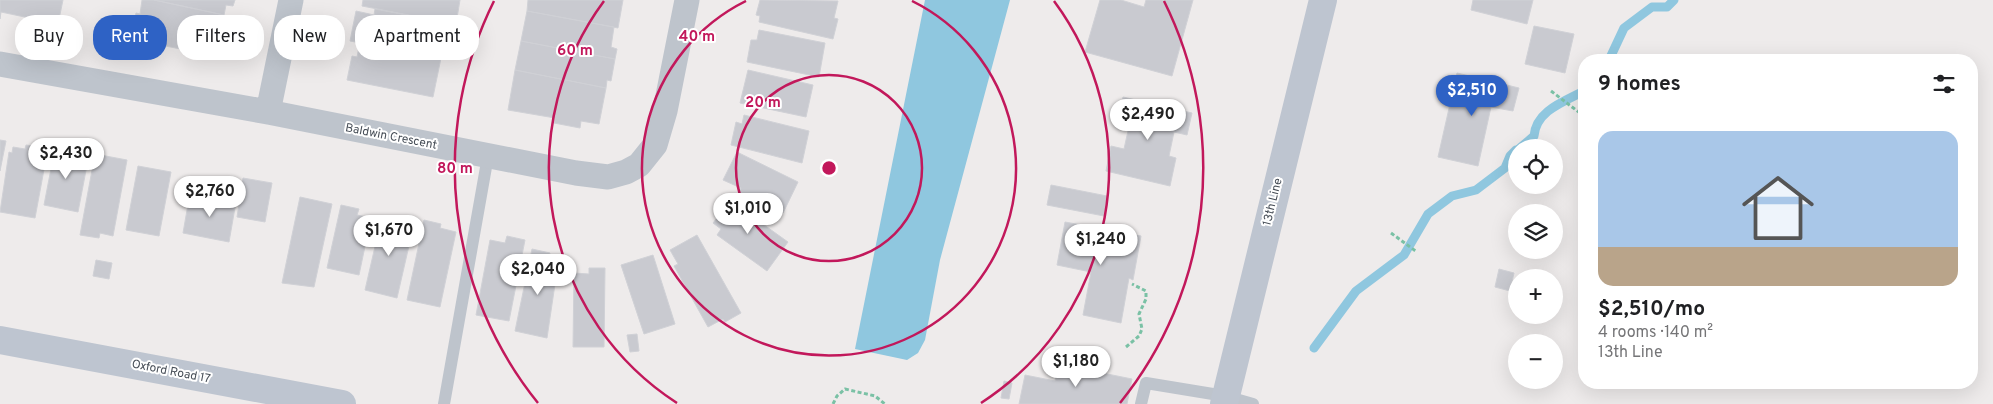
<!DOCTYPE html>
<meta charset="utf-8">
<style>
body{margin:0;font-family:Overpass,sans-serif;background:#f2f2f2;color:#202124;height:100vh;display:flex;flex-direction:column;font-size:19px;white-space:nowrap}
*{box-sizing:border-box;margin:0}
p{font-size:16px;color:#757577}
.icon{flex:none;width:28px;height:28px;fill:none;stroke:currentColor;stroke-width:2;stroke-linecap:round;stroke-linejoin:round}
.map{position:relative;flex:1;overflow:hidden}
.sheet{position:absolute;left:1578px;top:54px;width:400px;height:335px;display:flex;flex-direction:column;background:#fff;border-radius:20px;box-shadow:0 5px 20px #0002}
.sheet>*{flex:none}
.top-card{position:absolute;left:15px;top:15px;width:475px;height:45px;display:flex;gap:10px}
.fabs{position:absolute;left:1508px;top:139px;display:grid;gap:10px}
.fabs a{display:grid;place-items:center;width:55px;height:55px;border-radius:50%;background:#fff;box-shadow:0 5px 20px #0002;font-size:25px}
.price{position:absolute;translate:-50% -42px;padding:0 11px;border-radius:18px;background:#fff;color:#222;font-size:16px;line-height:32px;filter:drop-shadow(0 1px 2px #0008)}
.price::after{content:'';position:absolute;left:50%;top:30px;width:15px;height:11px;margin-left:-8px;background:inherit;clip-path:polygon(0 0,100% 0,50% 100%)}
.price.on{background:#2e62c5;color:#fff}
ul{padding:0;list-style:none}
li{display:grid;align-content:center;gap:10px;height:265px;padding:0 20px}
li span{display:grid;place-items:center;height:155px;border-radius:15px;color:#555}
li>.icon{margin-inline-start:auto}
span .icon{width:90px;height:90px;fill:#fffc;stroke-width:1}
li b{font-size:21px}
h2{display:flex;justify-content:space-between;align-items:center;height:60px;padding:0 20px;font-size:21px}
.chip{padding:0 18px;border-radius:20px;background:#fff;box-shadow:0 5px 20px #0002;font-size:18px;line-height:45px}
.chip.on{background:#2e62c5;color:#fff}
.map>svg:first-child{display:block}
.water{fill:#8fc7df}
.lines{fill:none;stroke-linecap:round;stroke-linejoin:round}
.stream{stroke:#8fc7df;stroke-width:9}
.building{fill:#c9cad0;stroke:#d0d1d6}
.path{stroke:#7ac1a5;stroke-width:3;stroke-dasharray:4 2.5;stroke-linecap:butt}
.service{stroke:#bec4cc;stroke-width:12}
.minor{stroke:#bec4cc;stroke-width:25}
.secondary{stroke:#bec5d0;stroke-width:28}
.ring{fill:none;stroke:#c2185b;stroke-width:2.5}
.labels{text-anchor:middle;dominant-baseline:central;stroke-width:4;stroke-linejoin:round;paint-order:stroke}
.street-label{font-size:12px;fill:#464d56;stroke:#fff}
.centre{fill:#c2185b;stroke:#fff;stroke-width:2.5}
.ring-label{font-size:15px;text-anchor:middle;font-weight:bold;fill:#c2185b;stroke:#fff;stroke-width:4;stroke-linejoin:round;paint-order:stroke}
</style>
<div class="map">
<svg width="1993" height="404" viewBox="0 0 1993 404">
<rect width="100%" height="100%" fill="#eeebeb"/>
<!-- water -->
<path class="water" d="M 925,0 L 1010,0 L 940,260 L 925,340 L 918,353 L 907,360 L 855,349 Z"/>
<g class="lines">
<!-- stream -->
<path class="stream" d="M 1609,60 L 1624,28 L 1652,7 L 1667,7 L 1674,0
M 1520,148 L 1534,136 C 1536,111 1563,102 1584,91
M 1314,348 L 1356,291 L 1404,255 L 1428,214 L 1452,196 L 1476,190 L 1505,168 L 1510,156 L 1516,150"/>
</g>
<!-- building -->
<path class="building" d="M 0,0 L 63,0 L 58,24 L 1,12 L 0,19 Z
M 142,0 L 154,0 L 224,15 L 216,56 L 130,39 L 136,13 L 140,14 Z
M 154,0 L 235,0 L 233,6 L 226,5 L 224,15 Z
M 363,0 L 460,0 L 456,24 L 362,6 Z
M 528,0 L 623,0 L 618,28 L 527,11 Z
M 760,0 L 838,1 L 834,18 L 838,19 L 833,39 L 759,22 L 760,16 L 756,15 Z
M 1100,0 L 1121,0 L 1144,7 L 1146,0 L 1193,0 L 1172,76 L 1085,52 Z
M 1473,0 L 1533,0 L 1527,24 L 1471,10 Z
M 375,9 L 452,24 L 447,47 L 443,46 L 441,58 L 350,41 L 356,11 L 374,15 Z
M 527,11 L 614,27 L 611,47 L 617,49 L 615,59 L 521,41 Z
M 1534,26 L 1574,34 L 1565,73 L 1525,64 Z
M 759,30 L 825,43 L 819,77 L 747,62 L 751,40 L 757,40 Z
M 521,41 L 615,59 L 611,81 L 607,80 L 606,88 L 515,70 Z
M 360,42 L 441,58 L 433,97 L 347,80 L 352,56 L 357,57 Z
M 515,70 L 606,88 L 599,124 L 581,121 L 580,128 L 554,123 L 555,118 L 508,110 Z
M 748,70 L 813,85 L 806,117 L 740,103 Z
M 1457,73 L 1519,88 L 1513,111 L 1491,107 L 1478,166 L 1438,157 Z
M 1123,97 L 1192,113 L 1187,135 L 1174,132 L 1169,156 L 1176,158 L 1170,186 L 1106,171 L 1111,146 L 1124,149 L 1130,122 L 1118,119 Z
M 744,115 L 809,131 L 802,163 L 731,145 L 736,122 L 742,124 Z
M 0,140 L 6,141 L 0,171 Z
M 26,145 L 48,148 L 35,218 L 0,212 L 9,152 L 12,153 L 13,147 L 25,149 Z
M 55,148 L 81,153 L 80,159 L 88,160 L 78,212 L 44,205 Z
M 737,152 L 798,182 L 783,213 L 739,192 L 741,188 L 723,180 Z
M 95,154 L 127,160 L 113,236 L 100,233 L 99,238 L 80,235 Z
M 138,166 L 171,172 L 159,236 L 126,230 Z
M 243,178 L 272,183 L 265,222 L 237,217 Z
M 1051,185 L 1107,196 L 1104,216 L 1047,205 Z
M 190,193 L 236,202 L 229,242 L 183,233 Z
M 300,197 L 332,204 L 314,287 L 282,283 Z
M 725,197 L 788,242 L 767,271 L 717,235 L 721,229 L 713,223 L 720,214 L 715,210 Z
M 341,205 L 359,209 L 357,215 L 371,218 L 359,275 L 327,268 Z
M 382,216 L 414,224 L 397,298 L 365,290 Z
M 424,220 L 441,224 L 440,228 L 456,232 L 440,307 L 407,300 Z
M 1065,222 L 1141,236 L 1133,280 L 1129,278 L 1121,323 L 1083,315 L 1091,272 L 1057,265 Z
M 697,235 L 741,313 L 725,322 L 723,319 L 708,327 L 674,266 L 678,264 L 670,250 Z
M 507,236 L 525,240 L 509,321 L 476,315 L 490,240 L 505,243 Z
M 532,249 L 550,253 L 547,262 L 558,264 L 547,338 L 515,331 Z
M 653,255 L 675,324 L 644,334 L 621,265 Z
M 96,260 L 112,263 L 109,279 L 93,276 Z
M 589,268 L 605,268 L 604,347 L 573,347 L 574,273 L 589,274 Z
M 1499,269 L 1514,273 L 1510,291 L 1495,287 Z
M 637,334 L 639,351 L 630,352 L 627,335 Z
M 1058,364 L 1132,379 L 1127,404 L 1019,404 L 1025,375 L 1055,381 Z
M 1004,381 L 1012,383 L 1009,399 L 1001,398 Z"/>
<g class="lines">
<!-- path -->
<path class="path" d="M 1551,91 L 1584,116
M 1391,233 L 1417,252
M 1126,347 L 1139,336 L 1142,329 L 1139,314 L 1146,299 L 1146,291 L 1132,284
M 833,404 L 837,396 L 845,389 L 875,396 L 885,404"/>
<!-- service -->
<path class="service" d="M 444,404 L 488,156
M 1141,404 L 1146,383 L 1225,396 L 1253,404"/>
<!-- minor -->
<path class="minor" d="M 0,64 L 268,112 L 576,173 L 608,177 L 626,172 L 639,165 L 655,145 L 665,111 L 687,0
M 268,112 L 291,0"/>
<!-- secondary -->
<path class="secondary" d="M 0,340 L 342,404
M 1224,404 L 1323,0"/>
</g>
<!-- distance rings -->
<g class="ring">
<circle cx="829" cy="168" r="93"/>
<path d="M912 1A187 187 0 1 1 746 1"/>
<path d="M677 403A280 280 0 0 1 604 1M1054 1A280 280 0 0 1 981 403"/>
<path d="M538 403A374 374 0 0 1 494 1M1164 1A374 374 0 0 1 1120 403"/>
</g>
<g class="labels">
<!-- street labels -->
<g class="street-label">
<text transform="translate(391 137) rotate(11)">Baldwin Crescent</text>
<text transform="translate(1273 202) rotate(-76)">13th Line</text>
<text transform="translate(171 372) rotate(11)">Oxford Road 17</text>
</g>
</g>
<circle cx="829" cy="168" r="8" class="centre"/>
<g class="ring-label">
<text x="697" y="41">40 m</text>
<text x="575" y="55">60 m</text>
<text x="763" y="107">20 m</text>
<text x="455" y="173">80 m</text>
</g>
</svg>
<div class="fabs">
<a><svg class="icon" aria-label="locate" viewBox="0 0 24 24"><circle cx="12" cy="12" r="6"/><path d="M12 2v4M12 18v4M2 12h4M18 12h4"/></svg></a>
<a><svg class="icon" aria-label="layers" viewBox="0 0 24 24"><path d="M12 4l9 5-9 5-9-5zM3 14l9 5 9-5"/></svg></a>
<a>+</a>
<a>−</a>
</div>
<b class="price on" style="left:1472px;top:117px">$2,510</b>
<b class="price" style="left:1148px;top:141px">$2,490</b>
<b class="price" style="left:66px;top:180px">$2,430</b>
<b class="price" style="left:210px;top:218px">$2,760</b>
<b class="price" style="left:748px;top:235px">$1,010</b>
<b class="price" style="left:389px;top:257px">$1,670</b>
<b class="price" style="left:1101px;top:266px">$1,240</b>
<b class="price" style="left:538px;top:296px">$2,040</b>
<b class="price" style="left:1076px;top:388px">$1,180</b>
<div class="top-card">
<a class="chip">Buy</a>
<a class="chip on">Rent</a>
<a class="chip">Filters</a>
<a class="chip">New</a>
<a class="chip">Apartment</a>
</div>
<section class="sheet">
<h2>9 homes<svg class="icon" aria-label="filters" viewBox="0 0 24 24"><path d="M4 7h16M4 17h16"/><circle cx="9" cy="7" r="2"/><circle cx="15" cy="17" r="2"/></svg></h2>
<ul>
<li><span style="background:linear-gradient(#a9c7e8 75%,#b9a48a 0)"><svg class="icon" aria-label="home" viewBox="0 0 24 24"><path d="M3 11l9-7 9 7M6 9v11h12V9"/></svg></span><div><b>$2,510/mo</b><p>4 rooms · 140 m²</p><p>13th Line</p></div></li>
</ul>
</section>
</div>
